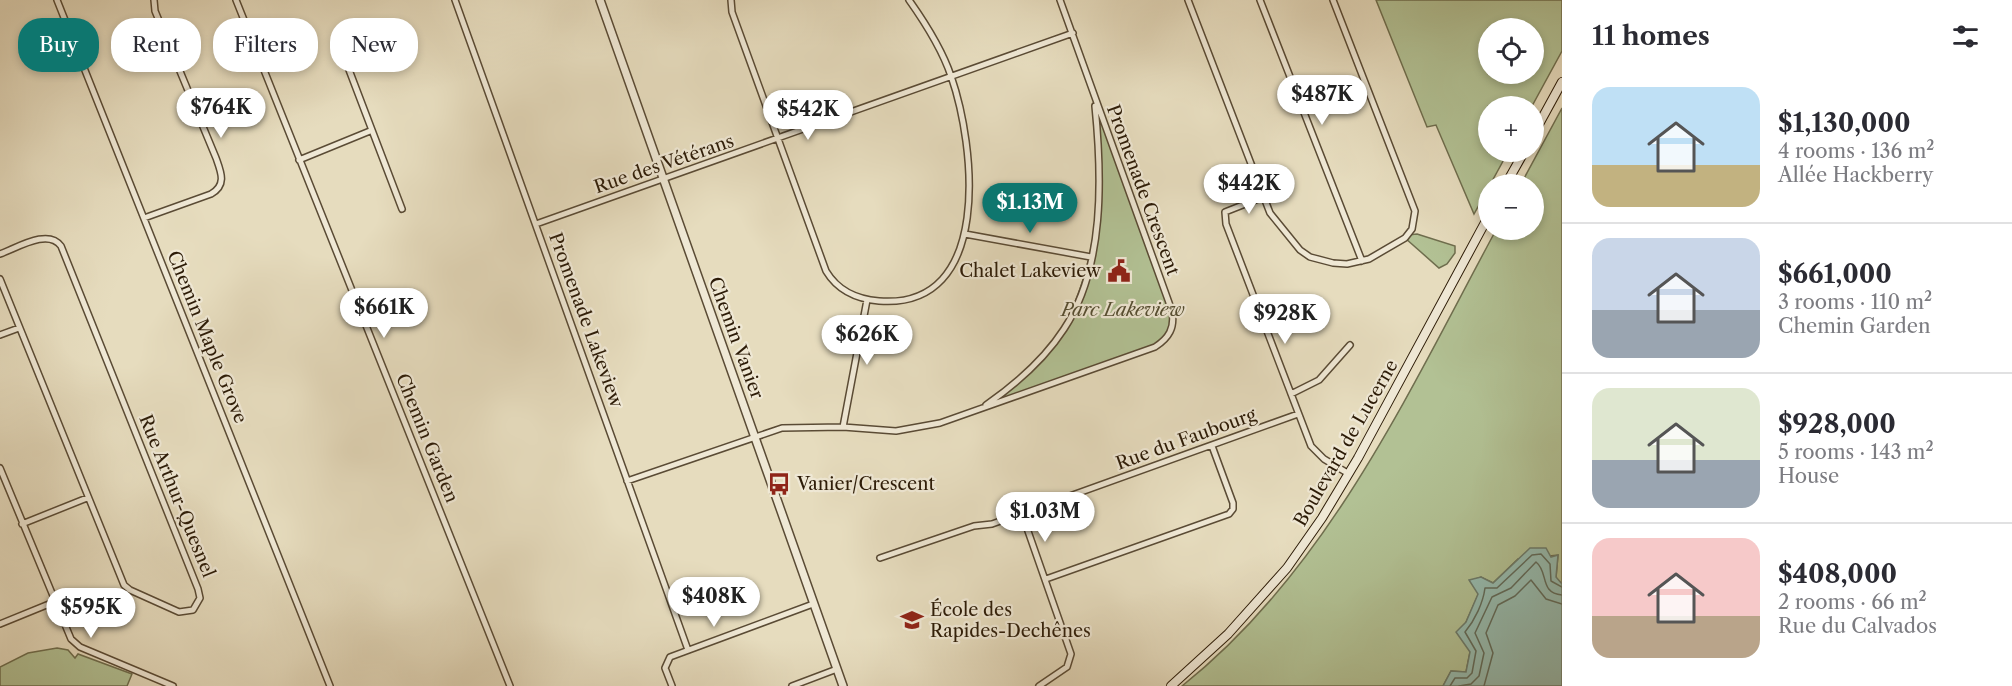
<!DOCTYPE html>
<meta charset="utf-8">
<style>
body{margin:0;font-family:"Libre Caslon Text",serif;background:#f2f2f3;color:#2b2b33;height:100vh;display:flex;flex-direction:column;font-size:22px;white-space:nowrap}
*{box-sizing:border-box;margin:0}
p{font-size:20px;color:#7c7c81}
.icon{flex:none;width:33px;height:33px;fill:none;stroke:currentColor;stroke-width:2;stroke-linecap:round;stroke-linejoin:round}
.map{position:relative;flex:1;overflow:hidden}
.sheet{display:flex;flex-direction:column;background:#fff;width:450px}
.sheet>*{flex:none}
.banner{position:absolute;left:18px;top:18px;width:570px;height:54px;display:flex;gap:12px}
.tools{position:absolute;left:1478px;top:18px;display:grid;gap:12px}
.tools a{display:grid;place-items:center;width:66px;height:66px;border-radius:50%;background:#fff;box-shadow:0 3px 9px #0003;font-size:30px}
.price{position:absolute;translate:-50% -51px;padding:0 14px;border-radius:21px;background:#fff;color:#222;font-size:20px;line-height:39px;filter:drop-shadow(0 2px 3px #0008)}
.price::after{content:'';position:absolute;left:50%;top:36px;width:18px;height:14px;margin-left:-9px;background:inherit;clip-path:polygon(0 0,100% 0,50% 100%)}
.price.selected{background:#0f766e;color:#fff}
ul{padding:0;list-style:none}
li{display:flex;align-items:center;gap:18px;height:150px;padding:0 30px}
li+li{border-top:2px solid #e1e1e2}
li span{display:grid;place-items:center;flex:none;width:168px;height:120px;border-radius:18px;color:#555}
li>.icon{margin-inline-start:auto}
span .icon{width:72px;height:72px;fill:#fffc;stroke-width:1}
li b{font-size:26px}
h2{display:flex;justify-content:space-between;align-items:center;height:72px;padding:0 30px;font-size:26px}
.pill{padding:0 21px;border-radius:24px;background:#fff;box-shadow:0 3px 9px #0003;font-size:21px;line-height:54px}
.pill.selected{background:#0f766e;color:#fff}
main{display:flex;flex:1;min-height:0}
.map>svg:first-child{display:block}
.green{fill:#b2c194;stroke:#6f6e4e;stroke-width:1.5;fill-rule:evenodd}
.water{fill:#96bcb0;stroke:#6c7c6c;stroke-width:1.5}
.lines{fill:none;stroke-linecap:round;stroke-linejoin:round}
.shore{stroke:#616c5c;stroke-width:1.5}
.minor-casing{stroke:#5a4b35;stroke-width:8}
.tertiary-casing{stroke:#5a4b35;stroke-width:10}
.secondary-casing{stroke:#2c1b07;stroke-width:10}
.minor{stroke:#efe8d5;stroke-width:5}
.tertiary{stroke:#efe8d5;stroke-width:7}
.secondary{stroke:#efe8d5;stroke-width:8}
.labels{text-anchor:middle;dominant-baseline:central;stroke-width:4.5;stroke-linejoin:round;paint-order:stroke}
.street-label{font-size:18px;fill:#2c1b07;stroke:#efe8d5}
.poi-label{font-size:18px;fill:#2c1b07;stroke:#efe8d5;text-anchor:start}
.park-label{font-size:18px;font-style:italic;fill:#544d31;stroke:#efe8d5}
</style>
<main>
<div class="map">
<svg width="1562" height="686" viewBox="0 0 1562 686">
<rect width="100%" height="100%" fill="#e6dcbe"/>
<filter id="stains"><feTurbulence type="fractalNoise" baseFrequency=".00333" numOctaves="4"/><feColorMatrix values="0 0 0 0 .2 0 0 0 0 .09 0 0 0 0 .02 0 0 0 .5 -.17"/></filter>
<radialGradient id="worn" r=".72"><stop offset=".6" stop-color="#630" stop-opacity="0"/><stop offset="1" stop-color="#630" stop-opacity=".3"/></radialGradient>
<!-- green -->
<path class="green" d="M 1376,0 L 1562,0 L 1562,51 L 1532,106 L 1488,106 L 1488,152 L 1508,152 L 1474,214 L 1436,125 L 1427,127 ZM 1488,28 L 1533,28 L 1533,74 L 1488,74 Z
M 1094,99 L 1173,320 L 1163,342 L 980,410 C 1001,395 1040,364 1054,342 C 1101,270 1102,183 1094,99 Z
M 1562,108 L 1562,584 L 1556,578 L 1558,555 L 1518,559 L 1493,583 L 1481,577 L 1470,581 L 1479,593 L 1466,622 L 1470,652 L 1466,672 L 1451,671 L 1443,686 L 1182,686 C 1328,570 1409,391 1496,230 L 1533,230 L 1533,184 L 1521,184 Z
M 1417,234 L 1455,246 L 1455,253 L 1447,264 L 1439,268 L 1405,238 L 1408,235 Z
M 57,648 L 68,650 L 75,658 L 78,654 L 132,674 L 127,686 L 0,686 L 0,667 L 28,653 Z"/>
<!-- water -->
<path class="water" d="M 1530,548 L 1546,548 L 1551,557 L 1558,555 L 1556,577 L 1562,584 L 1562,686 L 1443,686 L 1451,671 L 1466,672 L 1470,652 L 1456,632 L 1466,622 L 1478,594 L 1469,580 L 1481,577 L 1493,583 Z"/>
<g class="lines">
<!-- shore -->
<path class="shore" d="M 1450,686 L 1455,678 L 1467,678 L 1472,673 L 1476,651 L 1465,632 C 1475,620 1483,603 1485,588 L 1497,588 L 1532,555 L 1541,554 L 1550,564 L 1551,581 L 1562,587
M 1459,686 L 1471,684 L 1479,676 L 1484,653 L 1475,633 L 1492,597 L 1511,588 L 1536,562 C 1549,572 1539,593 1562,595
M 1484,686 L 1493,653 L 1486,633 L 1498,605 L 1515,596 L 1531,580 L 1546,599 L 1562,604"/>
<!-- minor casing -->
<g class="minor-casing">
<path id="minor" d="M 57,0 L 330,686
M 236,0 L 510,686
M 455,0 L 688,650
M 731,0 L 732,12 L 826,271 C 838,291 856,299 879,301 C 994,310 975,145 951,76 C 942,49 926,24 909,0
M 1188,0 L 1270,213 L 1300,250 L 1310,257 L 1333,263 L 1347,264 L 1369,259 L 1405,238 L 1412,229 L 1415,211 L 1333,0
M 1260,0 L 1362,261
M 343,54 L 402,209
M 299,160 L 370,131
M 1263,197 L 1225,212 L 1226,224 L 1311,446 L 1324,459 L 1349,474
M 144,218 L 211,194 C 227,185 221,172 216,158 L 155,11 L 154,0
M 536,224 L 1073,33
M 965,234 L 1091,257
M 0,254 C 17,248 48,228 61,246 L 198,589 L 200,598 L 193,610 L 179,612 L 130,590 L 124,585 L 0,279
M 0,335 L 19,328
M 1291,394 L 1319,380 L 1350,345
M 986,405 C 1016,384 1044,360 1064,329 C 1105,267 1102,176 1095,106
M 843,427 L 867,300
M 0,468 L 71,639 L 80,647 L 173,686
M 627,481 L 782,428 L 843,427 L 896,431 L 940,423 L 1155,347 C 1169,338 1175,328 1172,311 L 1060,0
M 1022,514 L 1071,654 L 1067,667 L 1039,686
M 22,524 L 87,498
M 880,558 L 974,526 L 992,524 L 1298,414
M 1046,579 L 1229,514 L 1233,509 L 1233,503 L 1212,446
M 0,624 L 54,602
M 672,686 L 665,668 L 670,657 L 813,604
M 792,686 L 837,669"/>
</g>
<!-- tertiary casing -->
<g class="tertiary-casing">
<path id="tertiary" d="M 600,0 L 843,686"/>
</g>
<!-- secondary casing -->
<g class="secondary-casing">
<path id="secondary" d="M 1533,135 L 1562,82
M 1506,184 L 1524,152
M 1171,686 L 1228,634 L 1287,568 L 1322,518 L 1358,458 L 1488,217"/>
</g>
<!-- minor -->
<use href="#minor" class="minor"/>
<!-- tertiary -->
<use href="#tertiary" class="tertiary"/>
<!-- secondary -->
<use href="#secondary" class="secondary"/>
</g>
<!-- icons -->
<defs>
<g id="civic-bare" transform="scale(1.8)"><path d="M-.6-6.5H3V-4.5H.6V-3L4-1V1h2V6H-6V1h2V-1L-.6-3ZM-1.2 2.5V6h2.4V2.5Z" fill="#8f2418" stroke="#efe8d5" stroke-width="2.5" paint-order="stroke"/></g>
<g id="bus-bare" transform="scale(1.8)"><path d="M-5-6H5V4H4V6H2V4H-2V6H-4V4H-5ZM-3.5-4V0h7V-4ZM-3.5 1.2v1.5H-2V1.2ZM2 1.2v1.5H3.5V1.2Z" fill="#8f2418" stroke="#efe8d5" stroke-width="2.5" paint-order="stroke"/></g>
<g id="school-bare" transform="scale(1.8)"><path d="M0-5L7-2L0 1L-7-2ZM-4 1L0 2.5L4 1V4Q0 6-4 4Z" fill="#8f2418" stroke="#efe8d5" stroke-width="2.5" paint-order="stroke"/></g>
</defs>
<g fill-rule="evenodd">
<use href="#civic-bare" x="1119" y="271"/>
<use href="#bus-bare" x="779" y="484"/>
<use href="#school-bare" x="912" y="620"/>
</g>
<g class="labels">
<!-- street labels -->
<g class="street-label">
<text transform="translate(664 164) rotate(-19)">Rue des Vétérans</text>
<text transform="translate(1143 190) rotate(70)">Promenade Crescent</text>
<text transform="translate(586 320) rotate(70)">Promenade Lakeview</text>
<text transform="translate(207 337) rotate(68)">Chemin Maple Grove</text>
<text transform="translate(736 338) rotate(70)">Chemin Vanier</text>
<text transform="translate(427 438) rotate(68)">Chemin Garden</text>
<text transform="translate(1186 439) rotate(-20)">Rue du Faubourg</text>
<text transform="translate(1346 443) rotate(-60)">Boulevard de Lucerne</text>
<text transform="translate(177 496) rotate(68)">Rue Arthur-Quesnel</text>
</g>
<!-- poi labels -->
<g class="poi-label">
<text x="1101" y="271" text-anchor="end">Chalet Lakeview</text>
<text x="797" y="484">Vanier/Crescent</text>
<text x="930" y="610">École des<tspan x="930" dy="21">Rapides-Dechênes</tspan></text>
</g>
<!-- park labels -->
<g class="park-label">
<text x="1123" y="310">Parc Lakeview</text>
</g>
</g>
<rect width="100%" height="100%" filter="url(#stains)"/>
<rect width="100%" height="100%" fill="url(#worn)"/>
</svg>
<div class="tools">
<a><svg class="icon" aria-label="locate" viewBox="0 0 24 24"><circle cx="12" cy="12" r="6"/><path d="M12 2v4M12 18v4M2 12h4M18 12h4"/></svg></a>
<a>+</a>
<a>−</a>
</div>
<b class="price" style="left:1322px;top:126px">$487K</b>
<b class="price" style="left:221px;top:139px">$764K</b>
<b class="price" style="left:808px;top:141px">$542K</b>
<b class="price" style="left:1249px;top:215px">$442K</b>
<b class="price selected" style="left:1030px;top:234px">$1.13M</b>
<b class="price" style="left:384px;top:339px">$661K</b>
<b class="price" style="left:1285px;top:345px">$928K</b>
<b class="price" style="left:867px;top:366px">$626K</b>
<b class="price" style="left:1045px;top:543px">$1.03M</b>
<b class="price" style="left:714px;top:628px">$408K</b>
<b class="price" style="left:91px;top:639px">$595K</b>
<div class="banner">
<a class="pill selected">Buy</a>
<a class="pill">Rent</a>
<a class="pill">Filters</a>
<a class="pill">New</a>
</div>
</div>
<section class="sheet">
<h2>11 homes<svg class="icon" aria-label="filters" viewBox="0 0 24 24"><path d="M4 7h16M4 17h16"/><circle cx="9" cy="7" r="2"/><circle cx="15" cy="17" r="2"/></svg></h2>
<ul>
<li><span style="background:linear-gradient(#bfe0f5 65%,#c2b280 0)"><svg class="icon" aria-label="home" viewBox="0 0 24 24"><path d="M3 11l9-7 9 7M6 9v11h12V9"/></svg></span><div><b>$1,130,000</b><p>4 rooms · 136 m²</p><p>Allée Hackberry</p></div></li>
<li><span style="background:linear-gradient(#c9d6e8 60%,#9aa5b1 0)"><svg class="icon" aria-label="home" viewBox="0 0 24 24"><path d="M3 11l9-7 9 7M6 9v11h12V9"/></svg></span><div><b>$661,000</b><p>3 rooms · 110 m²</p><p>Chemin Garden</p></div></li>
<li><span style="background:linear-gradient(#dfe7d0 60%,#9aa5b1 0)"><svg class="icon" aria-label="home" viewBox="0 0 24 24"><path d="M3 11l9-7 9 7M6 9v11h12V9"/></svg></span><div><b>$928,000</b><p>5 rooms · 143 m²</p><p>House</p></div></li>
<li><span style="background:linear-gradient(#f6c9c9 65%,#b9a48a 0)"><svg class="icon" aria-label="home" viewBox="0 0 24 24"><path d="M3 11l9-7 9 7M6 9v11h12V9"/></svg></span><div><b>$408,000</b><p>2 rooms · 66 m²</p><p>Rue du Calvados</p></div></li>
</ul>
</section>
</main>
